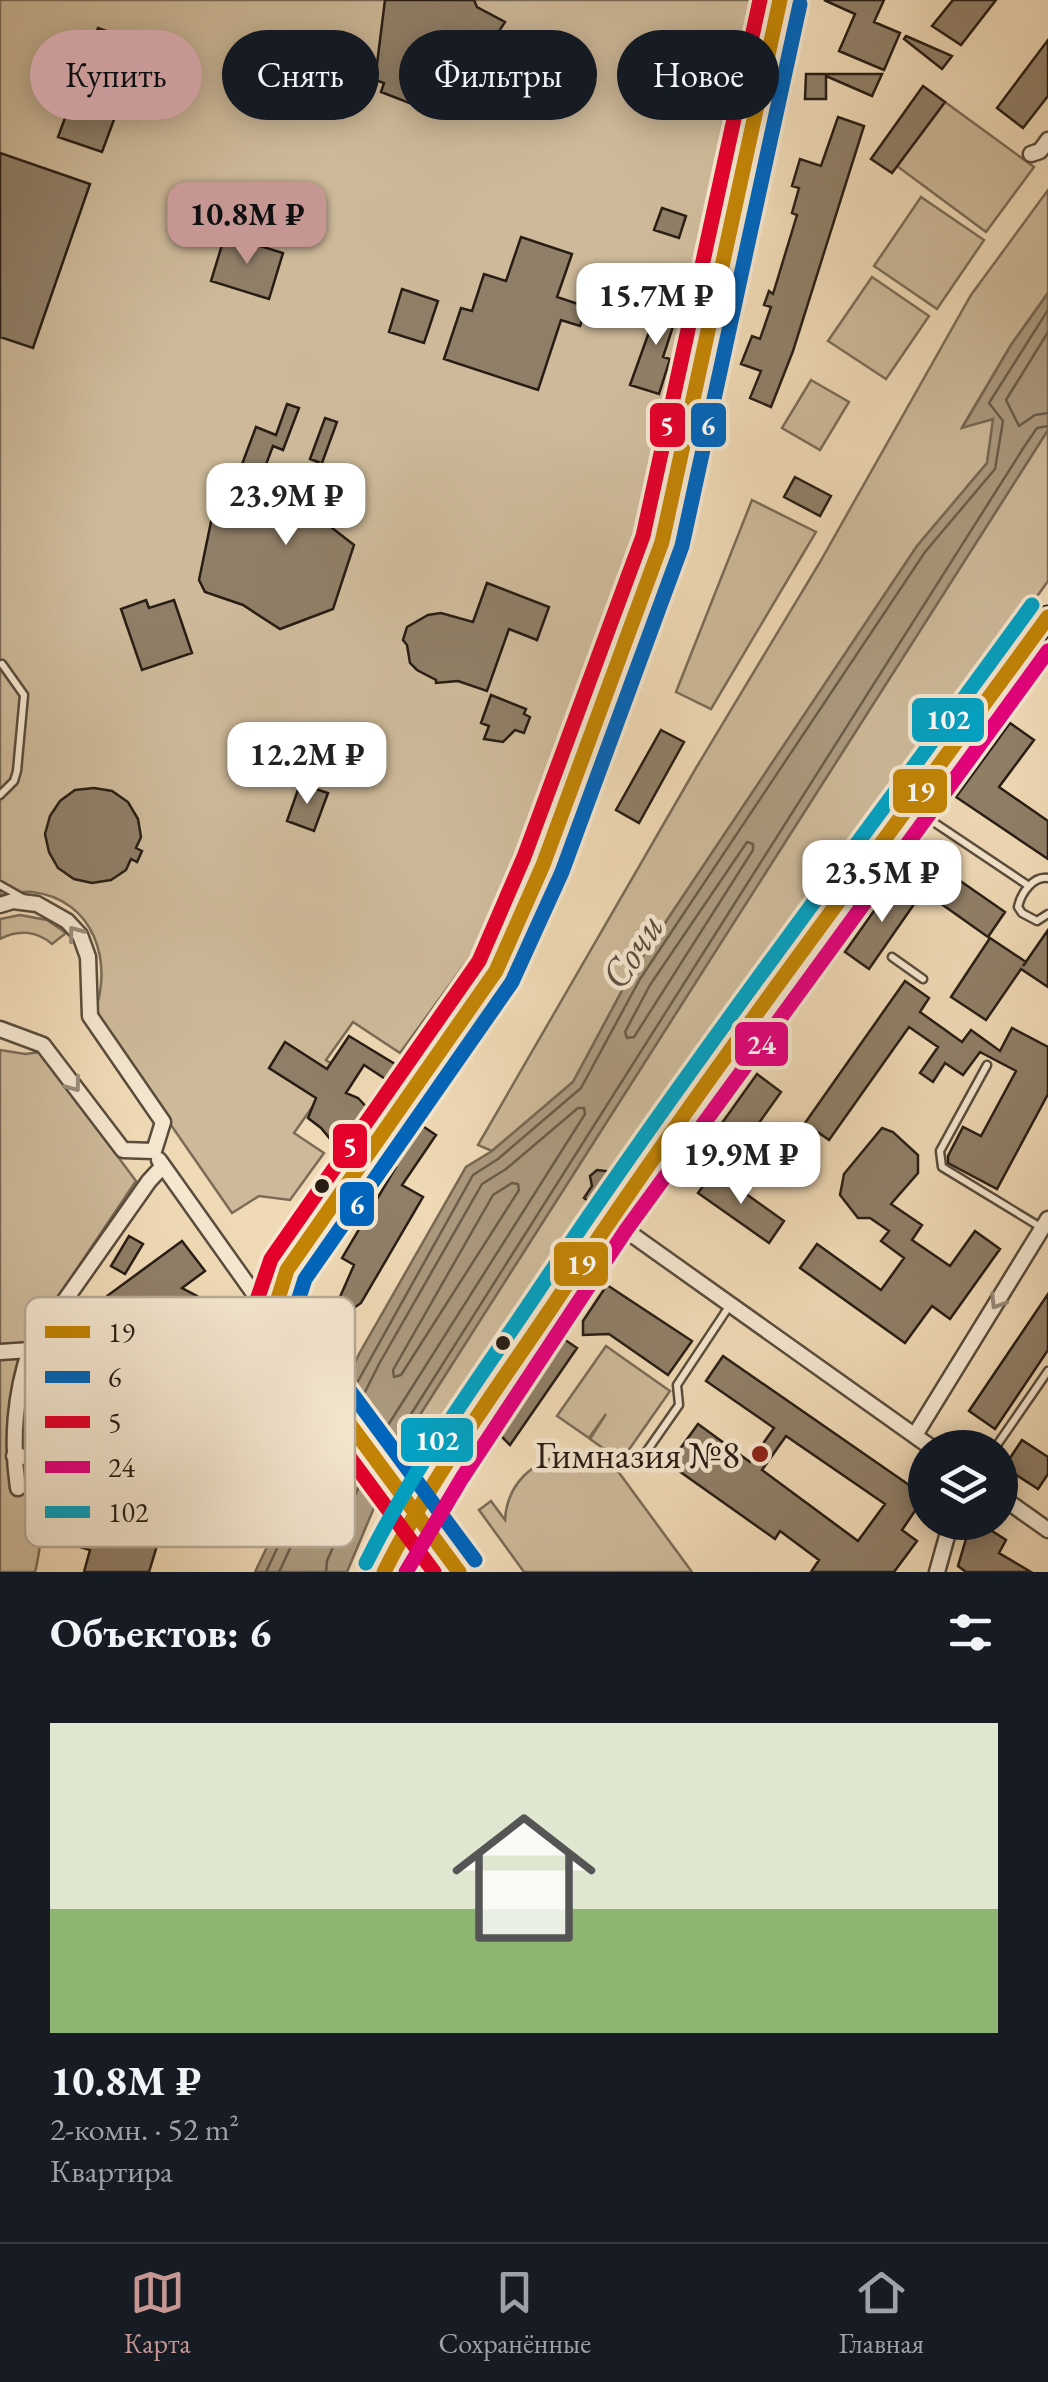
<!DOCTYPE html>
<html lang="ru">
<meta charset="utf-8">
<style>
body{margin:0;font-family:"EB Garamond",serif;background:#242831;color:#f1f3f6;height:100vh;display:flex;flex-direction:column;font-size:38px;white-space:nowrap}
*{box-sizing:border-box;margin:0}
p{font-size:32px;color:#9ea1a6}
.icon{flex:none;width:55px;height:55px;fill:none;stroke:currentColor;stroke-width:2;stroke-linecap:round;stroke-linejoin:round}
.map{position:relative;height:1572px;overflow:hidden}
.sheet{display:flex;flex-direction:column;background:#171b24;flex:1}
.sheet>*{flex:none}
.hud{position:absolute;left:30px;top:30px;width:990px;height:90px;display:flex;gap:20px}
.buttons{position:absolute;left:908px;top:1430px;display:grid;gap:20px}
.buttons a{display:grid;place-items:center;width:110px;height:110px;border-radius:50%;background:#171b24;box-shadow:0 5px 25px #0003;font-size:50px}
.price{position:absolute;translate:-50% -85px;padding:0 22px;border-radius:20px;background:#fff;color:#222;font-size:32px;line-height:65px;filter:drop-shadow(0 2px 5px #0008)}
.price::after{content:'';position:absolute;left:50%;top:60px;width:30px;height:22px;margin-left:-15px;background:inherit;clip-path:polygon(0 0,100% 0,50% 100%)}
.price.active{background:#c59692;color:#111}
ul{padding:0;list-style:none}
li{display:grid;align-content:center;gap:20px;height:530px;padding:0 50px}
li span{display:grid;place-items:center;height:310px;border-radius:0px;color:#555}
li>.icon{margin-inline-start:auto}
span .icon{width:180px;height:180px;fill:#fffc;stroke-width:1}
li b{font-size:42px}
h2{display:flex;justify-content:space-between;align-items:center;height:120px;padding:0 50px;font-size:42px}
.chip{padding:0 35px;border-radius:45px;background:#171b24;box-shadow:0 5px 25px #0003;font-size:35px;line-height:90px}
.chip.active{background:#c59692;color:#111}
.menu{display:flex;justify-content:space-around;align-items:center;height:140px;border-top:2px solid #363941;background:#171b24;font-size:28px;color:#9ea1a6}
.menu a{display:grid;justify-items:center;gap:5px}
.menu .active{color:#c59692}
.map>svg:first-child{display:block}
.green{fill:#ceba9a;stroke:#7a6c57;stroke-width:2.5}
.water{fill:#ac9a7f;stroke:#776854;stroke-width:2.5}
.lines{fill:none;stroke-linecap:round;stroke-linejoin:round}
.shore{stroke:#6a5c4a;stroke-width:2.5}
.building{fill:#907f68;stroke:#271d14;stroke-width:2.5;fill-rule:evenodd}
.lane-casing{stroke:#594c3c;stroke-width:11}
.street-casing{stroke:#594c3c;stroke-width:19}
.secondary-casing{stroke:#271d14;stroke-width:25}
.primary-casing{stroke:#271d14;stroke-width:28}
.lane{stroke:#f5e7d0;stroke-width:6}
.street{stroke:#f5e7d0;stroke-width:14}
.secondary{stroke:#f5e7d0;stroke-width:20}
.primary{stroke:#f0dab6;stroke-width:22}
.primary-bridge-casing{stroke:#271d14;stroke-width:28;stroke-linecap:butt}
.primary-bridge{stroke:#f0dab6;stroke-width:22}
.bus-1-casing{stroke:#f5e7d0;stroke-width:22}
.bus-2-casing{stroke:#f5e7d0;stroke-width:22}
.bus-3-casing{stroke:#f5e7d0;stroke-width:22}
.bus-4-casing{stroke:#f5e7d0;stroke-width:22}
.bus-5-casing{stroke:#f5e7d0;stroke-width:22}
.bus-1{stroke:#c38405;stroke-width:15}
.bus-2{stroke:#0065bd;stroke-width:15}
.bus-3{stroke:#e4002b;stroke-width:15}
.bus-4{stroke:#e5007d;stroke-width:15}
.bus-5{stroke:#02a2c5;stroke-width:15}
.oneway{stroke:#988c7b}
.bus-dot{fill:#271d14;stroke:#f5e7d0;stroke-width:4}
.poi-dot{fill:#8f2418;stroke:#f5e7d0;stroke-width:4}
.labels{text-anchor:middle;dominant-baseline:central;stroke-width:9;stroke-linejoin:round;paint-order:stroke}
.poi-label{font-size:38px;fill:#271d14;stroke:#f5e7d0;text-anchor:end}
.water-label{font-size:40px;font-style:italic;fill:#5c4f3f;stroke:#f5e7d0}
.key{fill:#f5e7d0;stroke:#b7aa98;stroke-width:2.5}
.key-label{font-size:28px;fill:#271d14}
.line-badge{stroke:#f5e7d0;stroke-width:4}
.badge-label{font-size:28px;text-anchor:middle;font-weight:bold;fill:#fff}
</style>
<div class="map">
<svg width="1048" height="1572" viewBox="0 0 1048 1572">
<rect width="100%" height="100%" fill="#f0dab6"/>
<filter id="stains"><feTurbulence type="fractalNoise" baseFrequency=".002" numOctaves="4"/><feColorMatrix values="0 0 0 0 .2 0 0 0 0 .09 0 0 0 0 .02 0 0 0 .5 -.17"/></filter>
<radialGradient id="worn" r=".72"><stop offset=".6" stop-color="#630" stop-opacity="0"/><stop offset="1" stop-color="#630" stop-opacity=".3"/></radialGradient>
<!-- green -->
<path class="green" d="M 0,0 L 754,0 L 660,449 L 631,545 L 523,837 L 475,950 L 400,1053 L 353,1022 L 326,1060 L 339,1069 L 294,1133 L 324,1153 L 290,1200 L 259,1196 L 232,1213 L 94,1014 C 114,962 94,899 32,892 C 22,891 10,894 0,895 Z
M 945,102 L 1034,167 L 986,232 L 897,166 Z
M 1048,190 L 1048,293 L 1011,345 L 963,426 L 994,419 L 987,463 L 917,546 L 631,974 L 573,1082 L 492,1151 L 478,1145 L 696,768 L 820,562 L 971,295 Z
M 921,197 L 984,240 L 937,309 L 874,266 Z
M 872,277 L 929,316 L 886,379 L 828,341 Z
M 811,380 L 849,402 L 820,450 L 782,428 Z
M 1048,430 L 1048,581 L 604,1201 L 421,1472 L 400,1446 Z
M 752,500 L 816,532 L 711,709 L 676,692 Z
M 20,915 L 47,920 L 66,933 L 52,944 C 37,931 18,929 0,939 L 0,919 Z
M 0,1050 L 25,1054 L 40,1052 L 136,1181 L 25,1346 L 19,1366 L 22,1468 L 107,1475 L 107,1482 C 97,1484 85,1480 75,1483 C 39,1493 43,1545 35,1572 L 0,1572 Z
M 606,1346 L 670,1391 L 621,1461 L 590,1439 L 606,1414 L 589,1438 L 557,1416 Z
M 567,1454 L 602,1460 L 617,1470 L 692,1572 L 524,1572 L 479,1510 L 491,1501 L 505,1520 C 507,1483 533,1461 567,1454 Z"/>
<!-- water -->
<path class="water" d="M 1048,293 L 1048,430 L 400,1446 L 347,1572 L 255,1572 L 359,1354 L 466,1167 L 492,1151 L 573,1082 L 631,974 L 917,546 L 987,463 L 993,419 L 962,428 L 1011,345 Z"/>
<g class="lines">
<!-- shore -->
<path class="shore" d="M 1048,332 L 1006,400 L 1019,426 L 1035,415 L 1048,413
M 747,842 L 753,844 L 753,850 L 634,1037 L 627,1038 L 625,1032 L 650,985 Z
M 512,1183 L 518,1184 L 519,1190 L 401,1375 L 394,1377 L 393,1370 L 493,1195 Z
M 348,1399 L 473,1175 L 498,1159 L 581,1088 L 640,979 L 925,552 L 995,469 L 1003,421 L 989,403 L 1048,310
M 356,1410 L 379,1364 L 482,1184 L 506,1169 L 578,1108 L 584,1108 L 585,1114 L 378,1441
M 387,1452 L 1024,447 L 1037,428 L 1048,426
M 266,1572 L 334,1427
M 279,1572 L 342,1438
M 326,1572 L 327,1561 L 366,1470"/>
</g>
<!-- building -->
<path class="building" d="M 385,0 L 474,0 L 477,7 L 505,22 L 450,107 L 439,103 L 435,113 L 381,92 L 384,83 L 375,80 Z
M 824,0 L 884,0 L 874,22 L 900,33 L 884,70 L 839,51 L 855,14 Z
M 953,0 L 996,0 L 961,45 L 932,26 Z
M 98,28 L 142,44 L 102,152 L 58,137 Z
M 906,36 L 952,56 L 942,69 L 904,39 Z
M 1048,40 L 1048,96 L 1023,128 L 997,108 Z
M 250,50 L 307,71 L 294,106 L 237,85 Z
M 806,74 L 882,74 L 872,96 L 826,76 L 826,99 L 805,99 Z
M 923,86 L 945,102 L 892,173 L 871,159 Z
M 838,117 L 864,126 L 793,351 L 771,407 L 750,398 L 761,371 L 741,364 L 752,336 L 760,339 L 771,307 L 764,305 L 769,291 L 773,294 L 797,215 L 792,213 L 799,188 L 792,186 L 800,159 L 821,166 Z
M 0,153 L 90,184 L 33,348 L 0,337 Z
M 662,208 L 686,216 L 679,238 L 654,230 Z
M 225,235 L 283,253 L 269,299 L 211,281 Z
M 521,237 L 572,254 L 557,297 L 587,307 L 580,326 L 561,320 L 538,390 L 444,359 L 461,308 L 472,311 L 484,274 L 506,281 Z
M 402,289 L 438,301 L 424,343 L 389,332 Z
M 662,296 L 681,302 L 663,357 L 670,359 L 659,394 L 630,385 Z
M 287,404 L 299,408 L 283,450 L 273,446 L 262,475 L 241,467 L 256,427 L 276,435 Z
M 325,418 L 337,422 L 319,471 L 361,489 L 362,501 L 356,519 L 327,524 L 354,545 L 333,609 L 280,629 L 243,605 L 205,592 L 199,580 L 212,517 L 244,515 L 264,525 L 285,522 L 284,494 L 293,474 L 318,462 L 310,459 Z
M 795,477 L 831,496 L 820,516 L 784,497 Z
M 487,583 L 549,607 L 537,640 L 509,629 L 487,691 L 458,681 L 436,683 L 436,680 L 417,670 L 410,663 L 407,645 L 403,640 L 407,627 L 428,615 L 441,613 L 473,622 Z
M 146,600 L 149,608 L 174,600 L 192,653 L 142,670 L 121,609 Z
M 491,695 L 526,709 L 524,714 L 530,717 L 524,733 L 515,730 L 503,742 L 484,739 L 489,726 L 481,723 Z
M 1010,723 L 1034,740 L 999,787 L 1048,821 L 1048,859 L 956,797 Z
M 661,730 L 684,742 L 639,823 L 616,810 Z
M 300,784 L 328,793 L 314,831 L 287,821 Z
M 94,788 L 112,791 L 128,802 L 138,819 L 141,837 L 136,848 L 142,851 L 137,862 L 131,859 L 126,870 L 111,880 L 92,883 L 74,879 L 58,868 L 49,852 L 45,834 L 50,816 L 60,801 L 75,790 Z
M 933,862 L 1005,912 L 988,937 L 916,886 Z
M 895,881 L 919,897 L 869,969 L 845,952 Z
M 1048,930 L 1048,987 L 1021,969 L 986,1020 L 951,997 L 990,938 L 1026,962 L 1023,966 Z
M 905,981 L 929,998 L 920,1012 L 962,1042 L 971,1030 L 1000,1051 L 1012,1028 L 1048,1047 L 1048,1094 L 997,1189 L 948,1163 L 948,1156 L 963,1127 L 981,1136 L 1016,1071 L 980,1052 L 963,1075 L 945,1063 L 933,1082 L 920,1073 L 938,1047 L 909,1027 L 829,1140 L 805,1123 Z
M 349,1036 L 403,1069 L 393,1084 L 364,1065 L 346,1093 L 358,1098 L 374,1115 L 350,1148 L 346,1146 L 341,1152 L 321,1128 L 308,1118 L 316,1098 L 269,1068 L 285,1042 L 327,1069 Z
M 757,1074 L 781,1092 L 731,1162 L 707,1144 Z
M 421,1125 L 436,1135 L 402,1185 L 423,1197 L 361,1303 L 344,1315 L 336,1306 L 354,1265 L 342,1258 L 396,1167 L 394,1165 Z
M 882,1128 L 893,1132 L 918,1155 L 918,1173 L 891,1204 L 922,1225 L 912,1240 L 950,1266 L 975,1231 L 1000,1249 L 950,1319 L 932,1306 L 905,1343 L 800,1268 L 817,1244 L 881,1290 L 904,1258 L 881,1241 L 889,1231 L 870,1218 L 858,1218 L 840,1195 L 844,1174 Z
M 597,1170 L 614,1172 L 610,1177 L 613,1179 L 595,1206 L 584,1198 L 592,1186 L 590,1176 Z
M 714,1171 L 784,1221 L 769,1243 L 698,1193 Z
M 129,1236 L 143,1244 L 125,1274 L 111,1266 Z
M 182,1241 L 205,1271 L 182,1288 L 197,1296 L 176,1331 L 137,1308 L 100,1372 L 90,1367 L 87,1402 L 109,1406 L 112,1397 L 143,1406 L 137,1427 L 86,1412 L 81,1440 L 35,1431 L 42,1394 L 70,1399 L 74,1352 L 107,1296 Z
M 607,1285 L 692,1341 L 668,1375 L 609,1334 L 583,1335 L 583,1321 Z
M 1048,1294 L 1048,1350 L 995,1429 L 969,1411 Z
M 558,1335 L 577,1348 L 510,1445 L 502,1437 L 499,1426 L 501,1408 L 530,1372 L 548,1345 L 544,1343 L 546,1339 Z
M 723,1356 L 925,1496 L 902,1530 L 917,1541 L 894,1572 L 811,1572 L 819,1560 L 780,1531 L 775,1539 L 669,1464 L 698,1424 L 750,1462 L 774,1428 L 706,1381 ZM 786,1436 L 885,1504 L 858,1541 L 762,1470 Z
M 1022,1440 L 1048,1457 L 1048,1474 L 1038,1489 L 1004,1467 Z
M 75,1488 L 129,1502 L 166,1516 L 149,1572 L 84,1572 L 90,1550 L 66,1543 L 71,1528 L 55,1523 L 62,1499 L 71,1499 Z
M 971,1522 L 978,1522 L 1006,1540 L 999,1553 L 1031,1572 L 966,1572 L 958,1566 Z"/>
<g class="lines">
<!-- lane casing -->
<g class="lane-casing">
<path id="lane" d="M 0,795 L 14,781 L 17,771 L 24,695 L 2,664
M 911,807 L 1029,886
M 1048,878 C 1033,876 1021,893 1018,907 L 1022,913 L 1037,921 L 1048,914
M 0,885 L 23,898
M 892,957 L 923,979
M 987,1065 L 940,1151 L 942,1167 L 1042,1228
M 995,1448 L 1048,1371
M 642,1458 L 679,1405 L 677,1385 L 730,1305"/>
</g>
<!-- street casing -->
<g class="street-casing">
<path id="street" d="M 1031,154 L 1040,151 L 1048,140
M 0,905 L 13,901 L 37,904 L 67,921 L 80,935 L 88,957 L 90,1016 L 163,1122 L 154,1151 L 123,1150 L 43,1045 L 0,1029
M 159,1160 L 277,1326
M 610,1219 L 932,1448
M 0,1352 L 30,1350
M 915,1435 L 1048,1219
M 14,1456 L 137,1463 L 185,1475
M 18,1488 C 11,1442 15,1393 30,1350 L 149,1181 L 162,1167
M 1000,1496 L 1048,1530
M 937,1572 L 951,1522"/>
</g>
<!-- secondary casing -->
<g class="secondary-casing">
<path id="secondary" d="M 384,1572 L 402,1536 L 445,1467 L 610,1219 L 1048,617"/>
</g>
<!-- primary casing -->
<g class="primary-casing">
<path id="primary" d="M 303,1362 C 278,1328 269,1312 287,1270 L 496,971 L 543,865 L 662,542 L 780,0"/>
</g>
<!-- lane -->
<use href="#lane" class="lane"/>
<!-- street -->
<use href="#street" class="street"/>
<!-- secondary -->
<use href="#secondary" class="secondary"/>
<!-- primary -->
<use href="#primary" class="primary"/>
<!-- primary-bridge casing -->
<g class="primary-bridge-casing">
<path id="primary-bridge" d="M 303,1362 L 458,1571"/>
</g>
<!-- primary-bridge -->
<use href="#primary-bridge" class="primary-bridge"/>
<!-- bus-1 casing -->
<g class="bus-1-casing">
<path id="bus-1" d="M 384,1572 C 431,1478 495,1392 554,1304 C 710,1069 882,845 1048,617
M 459,1572 L 280,1330 L 277,1302 L 287,1270 L 496,971 L 543,865 L 662,542 L 780,0"/>
</g>
<!-- bus-2 casing -->
<g class="bus-2-casing">
<path id="bus-2" d="M 475,1560 L 299,1322 L 297,1304 L 305,1279 L 512,982 L 562,872 L 682,546 L 800,4"/>
</g>
<!-- bus-3 casing -->
<g class="bus-3-casing">
<path id="bus-3" d="M 434,1572 L 263,1340 L 257,1300 L 271,1259 L 479,961 L 524,857 L 643,536 L 760,0"/>
</g>
<!-- bus-4 casing -->
<g class="bus-4-casing">
<path id="bus-4" d="M 406,1572 L 462,1478 L 626,1230 L 1048,651"/>
</g>
<!-- bus-5 casing -->
<g class="bus-5-casing">
<path id="bus-5" d="M 366,1563 C 413,1468 477,1382 536,1294 C 693,1059 866,834 1032,605"/>
</g>
<!-- bus-1 -->
<use href="#bus-1" class="bus-1"/>
<!-- bus-2 -->
<use href="#bus-2" class="bus-2"/>
<!-- bus-3 -->
<use href="#bus-3" class="bus-3"/>
<!-- bus-4 -->
<use href="#bus-4" class="bus-4"/>
<!-- bus-5 -->
<use href="#bus-5" class="bus-5"/>
</g>
<!-- one-way arrows -->
<defs><path id="oneway-chevron" d="M-2-3.5L2.5 0L-2 3.5" fill="none" stroke-width="1.6" stroke-linecap="round" stroke-linejoin="round" transform="scale(2.5)"/></defs>
<g class="oneway">
<use href="#oneway-chevron" transform="translate(75 933) rotate(-127)"/>
<use href="#oneway-chevron" transform="translate(74 1085) rotate(53)"/>
<use href="#oneway-chevron" transform="translate(997 1302) rotate(122)"/>
</g>
<!-- markers -->
<g class="bus-dot">
<circle cx="322" cy="1186" r="9"/>
<circle cx="503" cy="1343" r="9"/>
</g>
<circle class="poi-dot" cx="760" cy="1454" r="10"/>
<g class="labels">
<!-- poi labels -->
<g class="poi-label">
<text x="740" y="1454">Гимназия №8</text>
</g>
<!-- water labels -->
<g class="water-label">
<text transform="translate(632 951) rotate(-57)">Сочи</text>
</g>
</g>
<!-- legend -->
<rect x="25" y="1297" width="330" height="250" rx="15" class="key"/>
<rect x="45" y="1326" width="45" height="12" fill="#c38405"/>
<rect x="45" y="1371" width="45" height="12" fill="#0065bd"/>
<rect x="45" y="1416" width="45" height="12" fill="#e4002b"/>
<rect x="45" y="1461" width="45" height="12" fill="#e5007d"/>
<rect x="45" y="1506" width="45" height="12" fill="#02a2c5"/>
<g class="key-label">
<text x="108" y="1342">19</text>
<text x="108" y="1387">6</text>
<text x="108" y="1432">5</text>
<text x="108" y="1477">24</text>
<text x="108" y="1522">102</text>
</g>
<g class="line-badge">
<rect x="648" y="401" width="39" height="48" rx="10" fill="#e4002b"/>
<rect x="689" y="401" width="39" height="48" rx="10" fill="#0065bd"/>
<rect x="910" y="696" width="76" height="48" rx="10" fill="#02a2c5"/>
<rect x="891" y="767" width="58" height="48" rx="10" fill="#c38405"/>
<rect x="733" y="1020" width="57" height="48" rx="10" fill="#e5007d"/>
<rect x="331" y="1122" width="38" height="48" rx="10" fill="#e4002b"/>
<rect x="338" y="1180" width="38" height="48" rx="10" fill="#0065bd"/>
<rect x="552" y="1240" width="58" height="48" rx="10" fill="#c38405"/>
<rect x="399" y="1416" width="76" height="48" rx="10" fill="#02a2c5"/>
</g>
<g class="badge-label">
<text x="667" y="435">5</text>
<text x="708" y="435">6</text>
<text x="948" y="729">102</text>
<text x="920" y="801">19</text>
<text x="761" y="1054">24</text>
<text x="350" y="1156">5</text>
<text x="357" y="1214">6</text>
<text x="581" y="1274">19</text>
<text x="437" y="1450">102</text>
</g>
<rect width="100%" height="100%" filter="url(#stains)"/>
<rect width="100%" height="100%" fill="url(#worn)"/>
</svg>
<div class="buttons">
<a><svg class="icon" aria-label="layers" viewBox="0 0 24 24"><path d="M12 4l9 5-9 5-9-5zM3 14l9 5 9-5"/></svg></a>
</div>
<b class="price active" style="left:247px;top:267px">10.8M ₽</b>
<b class="price" style="left:656px;top:348px">15.7M ₽</b>
<b class="price" style="left:286px;top:548px">23.9M ₽</b>
<b class="price" style="left:307px;top:807px">12.2M ₽</b>
<b class="price" style="left:882px;top:925px">23.5M ₽</b>
<b class="price" style="left:741px;top:1207px">19.9M ₽</b>
<div class="hud">
<a class="chip active">Купить</a>
<a class="chip">Снять</a>
<a class="chip">Фильтры</a>
<a class="chip">Новое</a>
</div>
</div>
<section class="sheet">
<h2>Объектов: 6<svg class="icon" aria-label="filters" viewBox="0 0 24 24"><path d="M4 7h16M4 17h16"/><circle cx="9" cy="7" r="2"/><circle cx="15" cy="17" r="2"/></svg></h2>
<ul>
<li><span style="background:linear-gradient(#dfe7d0 60%,#8fb573 0)"><svg class="icon" aria-label="home" viewBox="0 0 24 24"><path d="M3 11l9-7 9 7M6 9v11h12V9"/></svg></span><div><b>10.8M ₽</b><p>2-комн. · 52 m²</p><p>Квартира</p></div></li>
</ul>
</section>
<nav class="menu">
<a class="active"><svg class="icon" aria-label="map" viewBox="0 0 24 24"><path d="M3 6l6-2 6 2 6-2v14l-6 2-6-2-6 2zM9 4v14M15 6v14"/></svg>Карта</a>
<a><svg class="icon" aria-label="saved" viewBox="0 0 24 24"><path d="M7 4h10v16l-5-4-5 4z"/></svg>Сохранённые</a>
<a><svg class="icon" aria-label="home" viewBox="0 0 24 24"><path d="M3 11l9-7 9 7M6 9v11h12V9"/></svg>Главная</a>
</nav>
